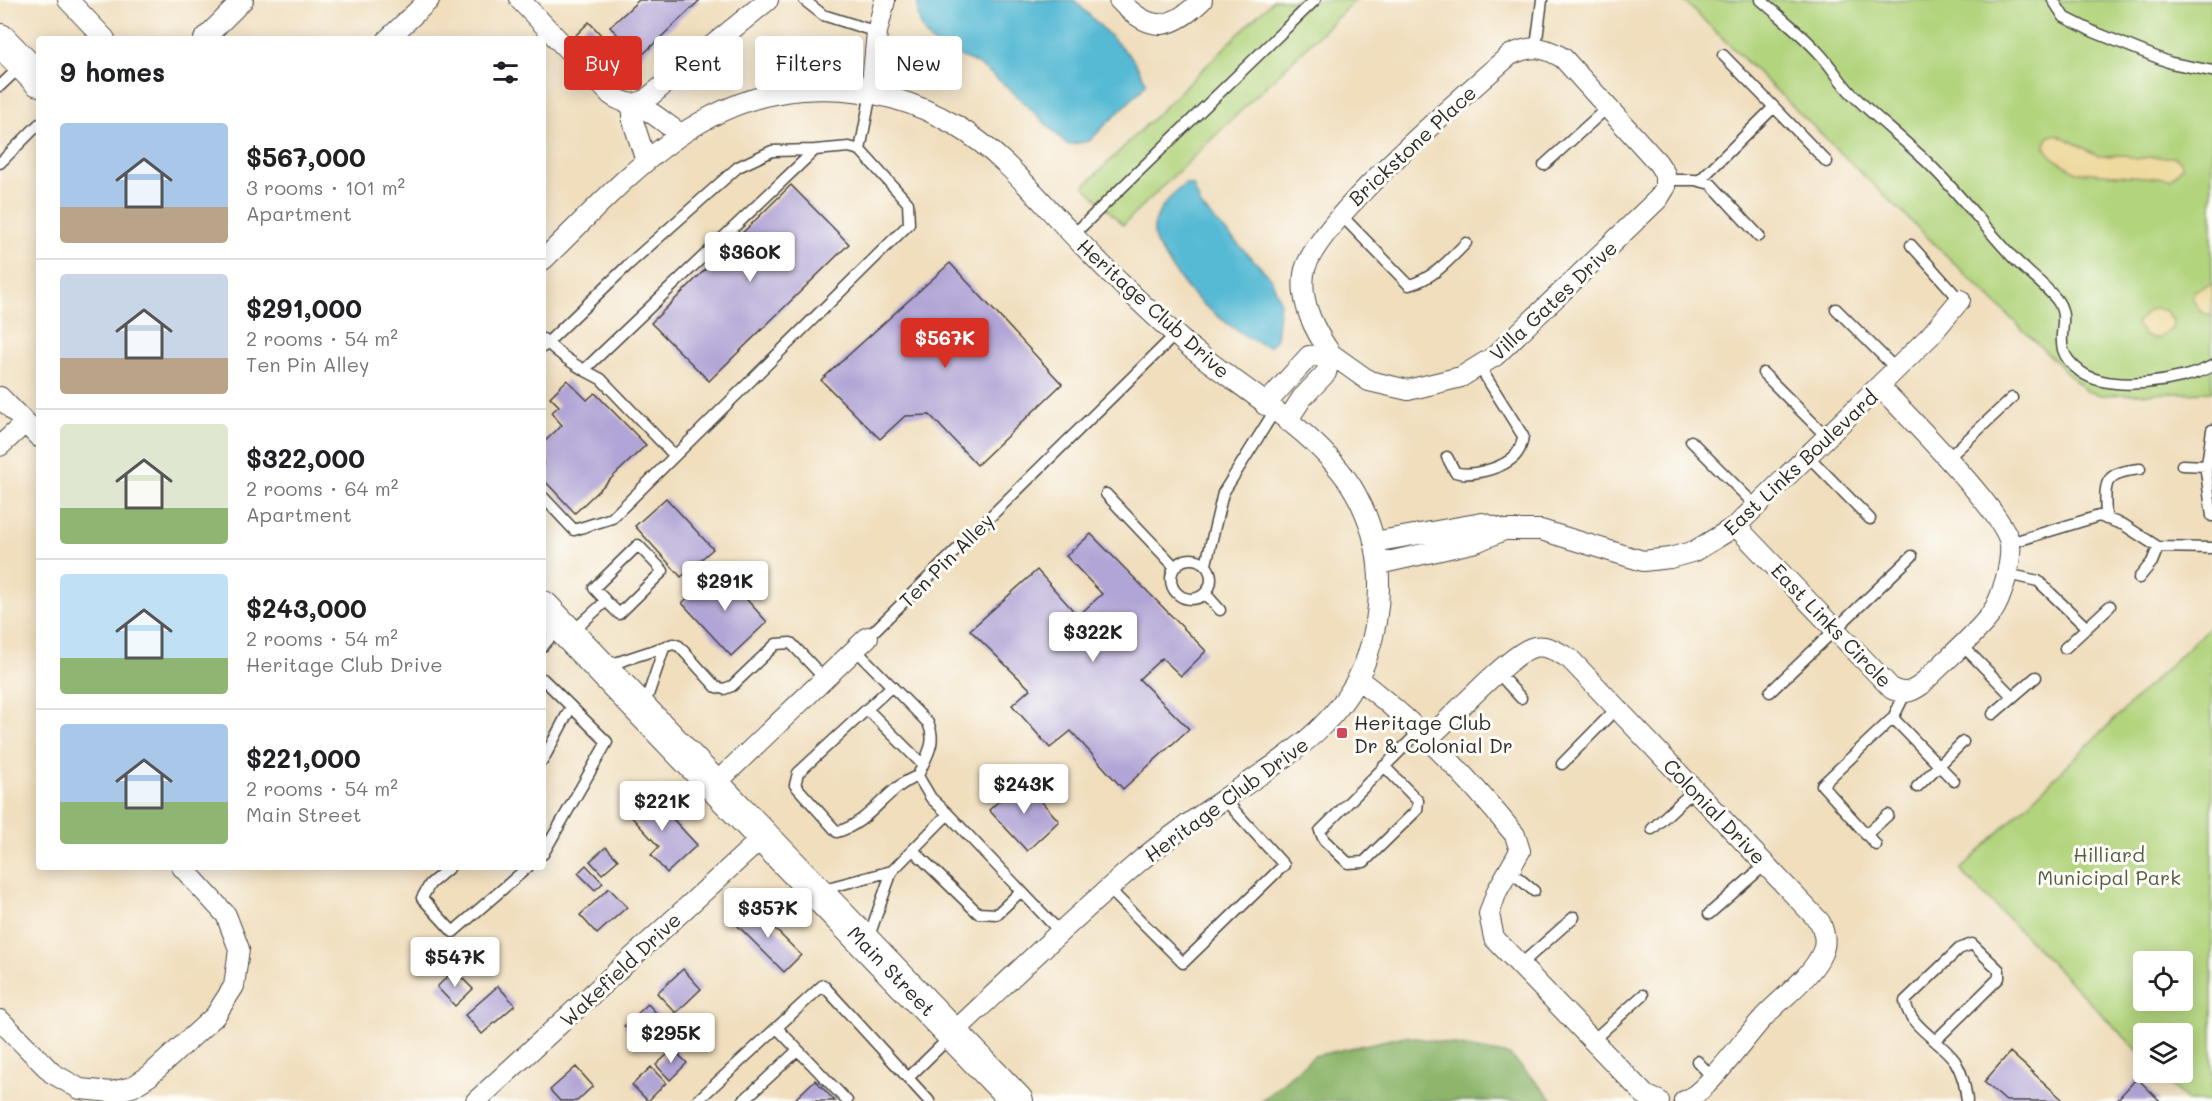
<!DOCTYPE html>
<meta charset="utf-8">
<style>
body{margin:0;font-family:Mali,sans-serif;background:#f6f6f6;color:#202124;height:100vh;display:flex;flex-direction:column;font-size:22px;white-space:nowrap}
*{box-sizing:border-box;margin:0}
p{font-size:20px;color:#757577}
.icon{flex:none;width:33px;height:33px;fill:none;stroke:currentColor;stroke-width:2;stroke-linecap:round;stroke-linejoin:round}
.map{position:relative;flex:1;overflow:hidden}
.side{position:absolute;left:36px;top:36px;width:510px;height:834px;display:flex;flex-direction:column;background:#fff;border-radius:6px;box-shadow:0 3px 15px #0003}
.side>*{flex:none}
.top-card{position:absolute;left:564px;top:36px;width:570px;height:54px;display:flex;gap:12px}
.tools{position:absolute;left:2133px;top:951px;display:grid;gap:12px}
.tools a{display:grid;place-items:center;width:60px;height:60px;border-radius:6px;background:#fff;box-shadow:0 3px 15px #0003;font-size:30px}
.price{position:absolute;translate:-50% -51px;padding:0 14px;border-radius:6px;background:#fff;color:#222;font-size:20px;line-height:39px;filter:drop-shadow(0 2px 3px #0008)}
.price::after{content:'';position:absolute;left:50%;top:36px;width:18px;height:14px;margin-left:-9px;background:inherit;clip-path:polygon(0 0,100% 0,50% 100%)}
.price.on{background:#d93025;color:#fff}
ul{padding:0;list-style:none}
li{display:flex;align-items:center;gap:18px;height:150px;padding:0 24px}
li+li{border-top:2px solid #e0e0e0}
li span{display:grid;place-items:center;flex:none;width:168px;height:120px;border-radius:6px;color:#555}
li>.icon{margin-inline-start:auto}
span .icon{width:72px;height:72px;fill:#fffc;stroke-width:1}
li b{font-size:26px}
h2{display:flex;justify-content:space-between;align-items:center;height:72px;padding:0 24px;font-size:26px}
.pill{padding:0 21px;border-radius:6px;background:#fff;box-shadow:0 3px 15px #0003;font-size:21px;line-height:54px}
.pill.on{background:#d93025;color:#fff}
.map>svg:first-child{display:block}
.green{fill:#b2d47d;stroke:#6e8054;stroke-width:1.5;fill-rule:evenodd}
.forest{fill:#8db66c;stroke:#5c704c;stroke-width:1.5}
.sand{fill:#eeda9e;stroke:#8c8264;stroke-width:1.5}
.water{fill:#56bad4;stroke:#407280;stroke-width:1.5}
.building{fill:#b1a4d6}
.lines{fill:none;stroke-linecap:round;stroke-linejoin:round}
.service-casing{stroke:#494641;stroke-width:13}
.minor-casing{stroke:#494641;stroke-width:22}
.primary-casing{stroke:#494641;stroke-width:34}
.service{stroke:#fff;stroke-width:10}
.minor{stroke:#fff;stroke-width:20}
.primary{stroke:#fff;stroke-width:32}
.poi-dot{fill:#d1495b;stroke:#fdfcf7;stroke-width:2}
.labels{text-anchor:middle;dominant-baseline:central;stroke-width:6;stroke-linejoin:round;paint-order:stroke}
.street-label{font-size:20px;fill:#2b2b2b;stroke:#fdfcf7}
.poi-label{font-size:20px;fill:#2b2b2b;stroke:#fdfcf7;text-anchor:start}
.park-label{font-size:20px;fill:#545e44;stroke:#fdfcf7}
</style>
<div class="map">
<svg width="2212" height="1101" viewBox="0 0 2212 1101">
<rect width="100%" height="100%" fill="#fdfcf7"/>
<filter id="ink" filterUnits="userSpaceOnUse"><feTurbulence type="fractalNoise" baseFrequency=".0167" numOctaves="2"/><feDisplacementMap in="SourceGraphic" scale="12" xChannelSelector="R" yChannelSelector="G"/><feConvolveMatrix kernelMatrix="1 2 1 2 8 2 1 2 1" color-interpolation-filters="sRGB"/></filter>
<filter id="wash" filterUnits="userSpaceOnUse"><feTurbulence type="fractalNoise" baseFrequency=".008" numOctaves="4" result="noise"/><feDisplacementMap in="SourceGraphic" scale="24" xChannelSelector="R" yChannelSelector="G"/><feGaussianBlur stdDeviation="1.35" result="paint"/><feColorMatrix in="noise" values="0 0 0 0 0 0 0 0 0 0 0 0 0 0 0 0 0 1.4 0 .05"/><feComposite in="paint" operator="in"/></filter>
<g filter="url(#wash)">
<rect width="100%" height="100%" fill="#f0debd"/>
<!-- green -->
<path class="green" d="M 1273,0 L 1355,0 L 1123,225 L 1084,186 Z
M 1683,0 L 2212,0 L 2212,392 L 2100,395 L 2086,391 Z
M 2212,624 L 2212,1101 L 2187,1101 L 2159,1073 L 2182,1072 L 2182,1034 L 2144,1034 L 2143,1056 L 1960,870 ZM 2144,962 L 2182,962 L 2182,1000 L 2144,1000 Z"/>
<!-- forest -->
<path class="forest" d="M 1405,1036 L 1510,1055 L 1554,1101 L 1261,1101 L 1314,1056 Z"/>
<!-- sand -->
<path class="sand" d="M 2057,134 L 2099,156 L 2125,155 L 2136,159 L 2149,157 L 2173,157 L 2181,161 L 2182,167 L 2171,179 L 2076,172 L 2053,158 L 2045,147 L 2046,141 L 2050,136 Z
M 2212,284 L 2212,316 L 2201,312 L 2192,298 L 2195,290 Z
M 2154,308 L 2166,311 L 2173,321 L 2172,329 L 2156,339 L 2145,336 L 2136,324 L 2148,311 Z"/>
<!-- water -->
<path class="water" d="M 918,0 L 1074,0 L 1133,59 L 1146,82 L 1142,89 L 1089,141 L 1068,145 C 1040,119 1014,90 982,67 C 966,55 943,54 929,39 C 919,27 917,15 918,0 Z
M 1185,184 L 1193,185 L 1201,206 L 1271,278 L 1280,302 L 1276,338 L 1271,346 C 1255,348 1199,303 1188,289 C 1176,275 1166,259 1156,243 C 1147,219 1168,198 1185,184 Z"/>
<g id="blocks">
<!-- building -->
<path class="building" d="M 639,0 L 700,0 L 640,57 L 610,27 Z
M 589,22 L 630,66 L 617,78 L 576,35 Z
M 791,185 L 849,244 L 709,381 L 651,323 Z
M 950,263 L 1062,384 L 977,465 L 930,415 L 905,416 L 880,439 L 821,380 Z
M 567,380 L 587,400 L 595,393 L 646,445 L 575,513 L 543,479 L 543,443 L 562,425 L 551,413 L 559,406 L 550,397 Z
M 666,498 L 713,549 L 681,577 L 635,526 Z
M 1091,534 L 1206,651 L 1181,676 L 1162,658 L 1139,679 L 1189,729 L 1123,789 L 1071,731 L 1050,748 L 1012,705 L 1030,689 L 970,630 L 1037,570 L 1078,616 L 1102,594 L 1066,556 Z
M 719,569 L 767,622 L 731,656 L 682,603 Z
M 1022,780 L 1059,821 L 1027,851 L 989,810 Z
M 648,792 L 697,845 L 667,873 L 651,855 L 659,847 L 627,812 Z
M 606,847 L 618,860 L 602,874 L 590,861 Z
M 586,865 L 603,883 L 595,890 L 578,873 Z
M 609,888 L 627,907 L 597,934 L 580,915 Z
M 753,907 L 801,955 L 784,972 L 736,924 Z
M 683,969 L 701,989 L 676,1013 L 657,993 Z
M 454,970 L 473,989 L 455,1006 L 437,987 Z
M 498,986 L 515,1005 L 482,1034 L 465,1015 Z
M 648,1004 L 666,1024 L 643,1046 L 624,1026 Z
M 673,1049 L 687,1063 L 670,1080 L 656,1065 Z
M 2010,1052 L 2064,1101 L 2006,1101 L 1984,1082 Z
M 576,1067 L 593,1086 L 577,1101 L 560,1101 L 550,1090 Z
M 651,1067 L 666,1083 L 648,1101 L 632,1085 Z
M 2137,1078 L 2160,1101 L 2116,1101 Z
M 815,1080 L 835,1101 L 793,1101 Z"/>
</g>
</g>
<g filter="url(#ink)">
<use href="#blocks" fill-opacity="0" stroke="#494641" stroke-width="1.5"/>
<g class="lines">
<!-- service casing -->
<g class="service-casing">
<path id="service" d="M 804,0 L 823,15 L 877,32
M 1761,0 C 1780,17 1801,33 1818,52 C 1831,65 1839,81 1852,94 C 1876,118 1902,138 1926,161 C 1955,189 1981,222 2008,252 C 2022,269 2043,282 2057,300 C 2075,325 2044,345 2081,372 C 2110,393 2182,382 2212,366
M 2053,0 L 2064,17 L 2094,32 L 2171,63 L 2212,71
M 1536,47 L 1542,0
M 0,86 L 21,66
M 1774,107 L 1827,162
M 860,150 L 871,93
M 0,163 L 39,124
M 1544,165 L 1608,107
M 1665,180 L 1695,180 L 1711,184 L 1759,236
M 1700,180 L 1774,107 L 1723,55
M 1340,214 L 1409,285 C 1434,278 1448,261 1466,243
M 1073,235 L 1315,0
M 1911,245 L 1960,300
M 1836,309 L 1897,370
M 543,339 C 556,351 568,361 584,370 L 815,150 L 772,151 L 738,167 L 629,264 L 547,343 L 543,347
M 584,370 L 601,379 L 674,455
M 1763,373 L 1827,437
M 2212,430 L 2206,471 L 2212,516
M 1691,441 L 1755,505
M 1807,455 L 1870,519
M 1447,457 L 1455,472 C 1469,477 1498,469 1510,460 C 1518,455 1522,445 1523,436 L 1479,366
M 1947,459 L 2012,398
M 2182,465 L 2207,466
M 1106,494 L 1175,567
M 543,497 L 574,530 L 612,518 L 909,224 L 908,203 L 860,150 L 849,147 L 815,150
M 2106,519 C 2105,483 2101,473 2140,469
M 2010,543 L 2099,516 L 2124,525 L 2158,547 L 2212,548
M1171 579a20 20 0 1 1 40 0a20 20 0 1 1-40 0Z
M 1206,564 L 1223,493 L 1274,412
M 2007,574 L 2038,581 L 2087,628
M 2139,578 L 2152,562 L 2158,547
M 1205,593 L 1220,610
M 572,632 L 606,601 L 594,588 L 638,545 L 663,571 L 619,614 L 606,601
M 868,637 L 1176,334
M 1961,644 L 2013,697
M 543,646 L 559,628
M 2065,648 L 2110,606
M 855,649 L 928,723 C 938,744 925,757 918,776 L 931,798 L 948,814
M 606,666 L 673,644 L 679,646 L 716,687 L 724,689 L 732,686 L 776,644 L 791,643 L 824,678
M 1498,673 L 1521,698
M 543,679 L 607,742 L 543,854
M 892,686 L 798,773 L 795,785 L 837,832 C 871,823 886,787 918,776
M 1770,692 L 1912,556
M 644,707 L 664,648
M 867,709 L 923,765
M 1993,714 L 2036,677
M 1893,718 L 1954,781
M 543,760 L 571,707
M 1562,764 L 1617,708
M 1384,766 L 1418,801 L 1417,810 L 1364,862 L 1348,863 L 1324,840 L 1320,831 L 1420,731
M 1917,787 L 1963,742
M 1652,829 L 1694,790
M 1866,835 L 1888,815
M 1876,845 L 1822,785 L 1893,718 L 1906,692
M 913,850 L 978,913 L 997,914 L 1021,891
M 450,867 L 430,884 L 422,898 L 453,932 L 528,867
M 1509,870 L 1534,891
M 1109,889 L 1183,963 L 1284,865 L 1224,799
M 820,890 L 892,871
M 1709,914 L 1766,864
M 868,939 L 892,871 L 948,814 L 1060,932
M 1520,965 L 1574,917
M 777,1028 L 847,1101
M 1592,1041 L 1643,995
M 1935,1041 L 1999,978 L 1999,970 L 1972,944 L 1959,949 L 1905,1001 C 1909,1027 1940,1040 1955,1061 C 1963,1074 1965,1086 1967,1101
M 1697,1061 L 1712,1077
M 697,1101 L 823,985 L 908,1078
M 743,1101 L 798,1050
M 929,1101 L 908,1078 L 952,1035"/>
</g>
<!-- minor casing -->
<g class="minor-casing">
<path id="minor" d="M 68,0 L 105,39
M 520,0 L 611,95 C 623,104 635,103 648,111 C 659,117 669,127 680,133
M 1119,0 C 1150,33 1170,31 1202,0
M 204,39 L 243,0
M 388,39 L 429,0
M 871,93 L 877,32 L 885,0
M 633,104 L 644,101 L 768,0
M 633,104 L 633,121 L 646,161
M 543,260 C 619,187 690,98 802,90 C 856,86 908,97 955,125 C 1001,152 1034,194 1071,233 C 1107,271 1145,308 1185,343 C 1239,388 1322,433 1356,494 C 1384,544 1385,604 1367,657 C 1344,722 1288,756 1233,793 C 1202,814 1170,836 1141,860 C 1076,916 1014,975 952,1034
M 0,397 L 39,437
M 1265,405 L 1309,356 L 1331,354 L 1369,381 L 1408,390 L 1461,377 L 1495,356 L 1658,199 L 1665,188 L 1665,174 L 1658,163 L 1563,58 C 1543,46 1531,45 1510,55 C 1469,91 1310,227 1304,274 C 1300,304 1315,331 1331,354
M 1287,421 L 1302,398 L 1326,373 L 1331,354
M 0,446 L 25,423
M 1736,526 L 1892,689 C 1904,694 1910,693 1921,685 C 1940,665 1976,635 1991,614 C 2002,599 2012,562 2010,544 C 2007,516 1904,412 1880,387
M 1374,542 L 1482,523 L 1504,530 L 1541,530 L 1643,561 L 1670,558 L 1695,551 L 1736,526 L 1930,336 L 1960,300
M 1379,564 L 1476,542 L 1504,530
M 1358,679 C 1416,723 1468,777 1515,835 L 1520,851 L 1497,891 L 1489,914 L 1494,938 L 1645,1095 L 1659,1101
M 1428,739 C 1450,719 1507,657 1531,648 C 1545,643 1558,652 1570,659 L 1820,922 C 1824,932 1827,942 1822,953 C 1811,978 1781,998 1763,1018 C 1746,1036 1705,1095 1684,1101
M 714,785 L 868,637
M 0,1020 L 52,1073 L 80,1089 L 112,1092 L 132,1087 L 149,1076 L 215,1016 L 234,986 L 239,949 L 226,915 L 182,867
M 476,1101 L 763,837"/>
</g>
<!-- primary casing -->
<g class="primary-casing">
<g id="primary">
<path d="M 0,40 L 39,80"/>
<path id="s1" d="M 543,607 L 1017,1101"/>
</g>
</g>
<!-- service -->
<use href="#service" class="service"/>
<!-- minor -->
<use href="#minor" class="minor"/>
<!-- primary -->
<use href="#primary" class="primary"/>
</g>
</g>
<!-- markers -->
<rect class="poi-dot" x="1336" y="727" width="12" height="12" rx="3"/>
<g class="labels">
<!-- street labels -->
<g class="street-label">
<text transform="translate(1412 145) rotate(-43)">Brickstone Place</text>
<text transform="translate(1553 300) rotate(-43)">Villa Gates Drive</text>
<text transform="translate(1154 308) rotate(42)">Heritage Club Drive</text>
<text transform="translate(1800 462) rotate(-43)">East Links Boulevard</text>
<text transform="translate(946 560) rotate(-45)">Ten Pin Alley</text>
<text transform="translate(1832 625) rotate(46)">East Links Circle</text>
<text transform="translate(1226 799) rotate(-36)">Heritage Club Drive</text>
<text transform="translate(1715 811) rotate(46)">Colonial Drive</text>
<text transform="translate(620 969) rotate(-43)">Wakefield Drive</text>
<text stroke="none"><textPath href="#s1" startOffset="504">Main Street</textPath></text>
</g>
<!-- poi labels -->
<g class="poi-label">
<text x="1354" y="722">Heritage Club<tspan x="1354" dy="23">Dr &amp; Colonial Dr</tspan></text>
</g>
<!-- park labels -->
<g class="park-label">
<text x="2109" y="854">Hilliard<tspan x="2109" dy="23">Municipal Park</tspan></text>
</g>
</g>
</svg>
<div class="tools">
<a><svg class="icon" aria-label="locate" viewBox="0 0 24 24"><circle cx="12" cy="12" r="6"/><path d="M12 2v4M12 18v4M2 12h4M18 12h4"/></svg></a>
<a><svg class="icon" aria-label="layers" viewBox="0 0 24 24"><path d="M12 4l9 5-9 5-9-5zM3 14l9 5 9-5"/></svg></a>
</div>
<b class="price" style="left:750px;top:283px">$360K</b>
<b class="price on" style="left:945px;top:369px">$567K</b>
<b class="price" style="left:725px;top:612px">$291K</b>
<b class="price" style="left:1093px;top:663px">$322K</b>
<b class="price" style="left:1024px;top:815px">$243K</b>
<b class="price" style="left:662px;top:832px">$221K</b>
<b class="price" style="left:768px;top:939px">$357K</b>
<b class="price" style="left:455px;top:988px">$547K</b>
<b class="price" style="left:671px;top:1064px">$295K</b>
<div class="top-card">
<a class="pill on">Buy</a>
<a class="pill">Rent</a>
<a class="pill">Filters</a>
<a class="pill">New</a>
</div>
<section class="side">
<h2>9 homes<svg class="icon" aria-label="filters" viewBox="0 0 24 24"><path d="M4 7h16M4 17h16"/><circle cx="9" cy="7" r="2"/><circle cx="15" cy="17" r="2"/></svg></h2>
<ul>
<li><span style="background:linear-gradient(#a9c7e8 70%,#b9a48a 0)"><svg class="icon" aria-label="home" viewBox="0 0 24 24"><path d="M3 11l9-7 9 7M6 9v11h12V9"/></svg></span><div><b>$567,000</b><p>3 rooms · 101 m²</p><p>Apartment</p></div></li>
<li><span style="background:linear-gradient(#c9d6e8 70%,#b9a48a 0)"><svg class="icon" aria-label="home" viewBox="0 0 24 24"><path d="M3 11l9-7 9 7M6 9v11h12V9"/></svg></span><div><b>$291,000</b><p>2 rooms · 54 m²</p><p>Ten Pin Alley</p></div></li>
<li><span style="background:linear-gradient(#dfe7d0 70%,#8fb573 0)"><svg class="icon" aria-label="home" viewBox="0 0 24 24"><path d="M3 11l9-7 9 7M6 9v11h12V9"/></svg></span><div><b>$322,000</b><p>2 rooms · 64 m²</p><p>Apartment</p></div></li>
<li><span style="background:linear-gradient(#bfe0f5 70%,#8fb573 0)"><svg class="icon" aria-label="home" viewBox="0 0 24 24"><path d="M3 11l9-7 9 7M6 9v11h12V9"/></svg></span><div><b>$243,000</b><p>2 rooms · 54 m²</p><p>Heritage Club Drive</p></div></li>
<li><span style="background:linear-gradient(#a9c7e8 65%,#8fb573 0)"><svg class="icon" aria-label="home" viewBox="0 0 24 24"><path d="M3 11l9-7 9 7M6 9v11h12V9"/></svg></span><div><b>$221,000</b><p>2 rooms · 54 m²</p><p>Main Street</p></div></li>
</ul>
</section>
</div>
